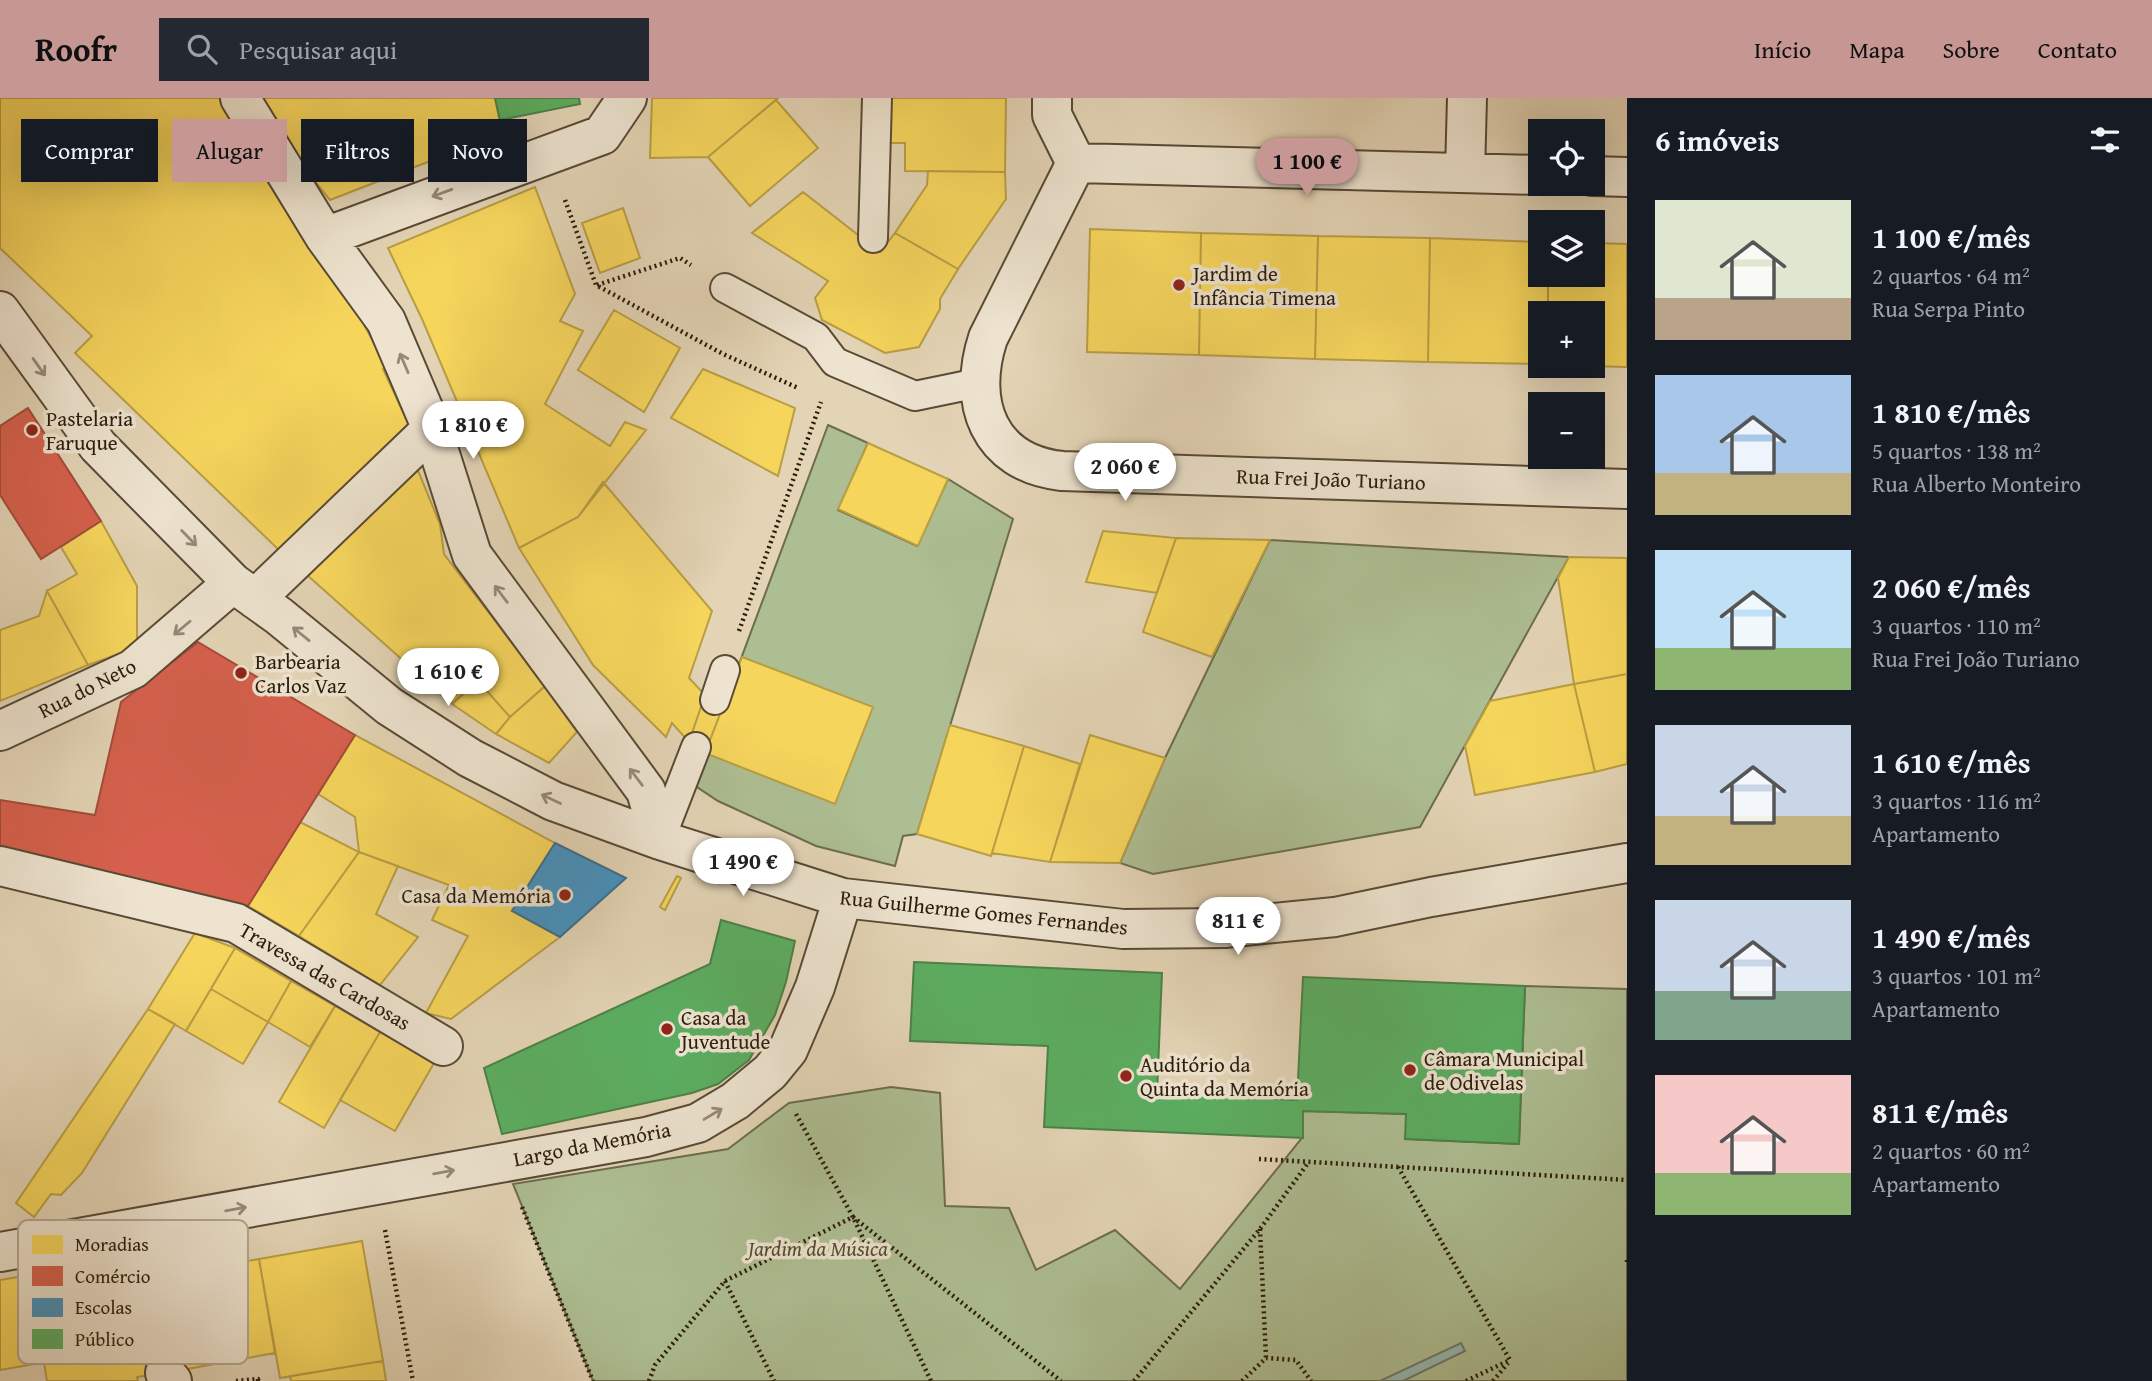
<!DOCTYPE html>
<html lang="pt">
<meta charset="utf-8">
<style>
body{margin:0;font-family:"Gentium Book Plus",serif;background:#242831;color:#f1f3f6;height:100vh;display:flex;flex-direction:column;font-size:26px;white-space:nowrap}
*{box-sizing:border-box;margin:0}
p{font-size:23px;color:#9ea1a6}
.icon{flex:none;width:38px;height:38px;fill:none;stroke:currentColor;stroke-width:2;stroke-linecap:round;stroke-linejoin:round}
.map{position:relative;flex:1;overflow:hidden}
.sheet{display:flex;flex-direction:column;background:#171b24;width:525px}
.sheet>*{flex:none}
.hud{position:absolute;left:21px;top:21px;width:665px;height:63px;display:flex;gap:14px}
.buttons{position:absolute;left:1528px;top:21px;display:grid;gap:14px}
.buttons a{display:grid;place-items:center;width:77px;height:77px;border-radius:0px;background:#171b24;box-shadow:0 7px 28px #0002;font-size:35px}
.price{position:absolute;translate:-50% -60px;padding:0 16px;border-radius:24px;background:#fff;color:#222;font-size:23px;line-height:46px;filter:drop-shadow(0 2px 4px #0008)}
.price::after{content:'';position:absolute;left:50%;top:42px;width:21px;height:16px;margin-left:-10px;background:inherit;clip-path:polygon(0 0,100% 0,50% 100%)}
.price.current{background:#c59692;color:#111}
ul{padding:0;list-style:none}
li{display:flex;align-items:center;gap:21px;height:175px;padding:0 28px}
li span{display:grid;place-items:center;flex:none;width:196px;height:140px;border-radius:0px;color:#555}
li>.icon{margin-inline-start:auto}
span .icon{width:84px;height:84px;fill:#fffc;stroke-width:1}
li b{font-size:30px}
h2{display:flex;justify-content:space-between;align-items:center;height:84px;padding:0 28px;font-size:30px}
.tag{padding:0 24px;border-radius:0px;background:#171b24;box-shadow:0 7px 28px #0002;font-size:24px;line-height:63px}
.tag.current{background:#c59692;color:#111}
header{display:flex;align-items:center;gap:42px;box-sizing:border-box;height:98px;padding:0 35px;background:#c59692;color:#111}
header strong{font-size:33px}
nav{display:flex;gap:38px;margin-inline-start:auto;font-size:24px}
.search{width:490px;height:63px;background:#242831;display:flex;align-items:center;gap:18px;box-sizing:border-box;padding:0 24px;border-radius:0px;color:#9ea1a6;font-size:26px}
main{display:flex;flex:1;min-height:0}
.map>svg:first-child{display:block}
.green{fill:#adbe92;stroke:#6c6d4f;stroke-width:2}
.water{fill:#95b8ae;stroke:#6b7a6d;stroke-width:2}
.homes{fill:#f6d55c;stroke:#b99e44;stroke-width:2}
.shops{fill:#d6604d;stroke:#a34c3a;stroke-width:2}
.schools{fill:#4393c3;stroke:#3c6f8c;stroke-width:2}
.public{fill:#5aae61;stroke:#4c8248;stroke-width:2}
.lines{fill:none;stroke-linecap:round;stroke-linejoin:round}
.street-tunnel{stroke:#beaf93;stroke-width:38;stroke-dasharray:38 19;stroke-linecap:butt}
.lane-casing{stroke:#594a36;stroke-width:32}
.street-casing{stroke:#594a36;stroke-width:42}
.path{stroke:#2b1c0c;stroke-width:4.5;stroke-dasharray:2 3.5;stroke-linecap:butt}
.lane{stroke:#ede3cf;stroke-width:28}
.street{stroke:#ede3cf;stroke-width:38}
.oneway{stroke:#968977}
.poi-dot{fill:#8f2418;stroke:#ede3cf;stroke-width:2.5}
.labels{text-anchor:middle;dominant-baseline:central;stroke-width:7;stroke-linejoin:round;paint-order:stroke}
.poi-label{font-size:21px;fill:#2b1c0c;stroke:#ede3cf;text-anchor:start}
.street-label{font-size:21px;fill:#2b1c0c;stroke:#ede3cf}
.park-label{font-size:21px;font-style:italic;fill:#524d34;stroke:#ede3cf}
.key{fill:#ede3cf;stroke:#b3a794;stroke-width:2}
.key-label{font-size:19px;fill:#2b1c0c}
</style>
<header>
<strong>Roofr</strong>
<div class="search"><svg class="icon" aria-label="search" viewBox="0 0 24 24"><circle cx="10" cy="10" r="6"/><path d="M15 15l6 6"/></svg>Pesquisar aqui</div>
<nav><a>Início</a><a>Mapa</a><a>Sobre</a><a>Contato</a></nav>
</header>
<main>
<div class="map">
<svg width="1627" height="1283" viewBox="0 0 1627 1283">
<rect width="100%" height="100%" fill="#e3d4b5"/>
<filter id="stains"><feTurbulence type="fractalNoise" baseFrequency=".00286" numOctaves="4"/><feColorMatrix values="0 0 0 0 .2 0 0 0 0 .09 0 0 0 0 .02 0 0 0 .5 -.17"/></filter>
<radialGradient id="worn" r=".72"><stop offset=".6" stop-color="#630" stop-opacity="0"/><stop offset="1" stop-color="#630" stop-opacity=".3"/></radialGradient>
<!-- green -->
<path class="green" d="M 828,327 L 868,345 L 838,412 L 917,448 L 948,381 L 1013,421 L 917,736 L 903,738 L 895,768 L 816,748 L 718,703 L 694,687 Z
M 1270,442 L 1569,459 L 1420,729 L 1153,776 L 1120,765 L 1165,660 Z
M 1525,888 L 1627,891 L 1627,1283 L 593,1283 L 513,1086 L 728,1051 L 789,1005 L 891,989 L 940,995 L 945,1108 L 1009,1110 L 1036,1172 L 1115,1132 L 1180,1191 L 1302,1040 L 1303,1013 L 1406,1016 L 1406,1041 L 1519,1046 Z"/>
<!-- water -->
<path class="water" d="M 1461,1245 L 1465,1253 L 1403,1283 L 1380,1283 Z"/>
<!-- homes -->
<path class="homes" d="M 0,0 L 221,0 L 351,203 L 387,269 L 383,271 L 410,329 L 282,455 L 75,255 L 92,238 L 0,150 Z
M 263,0 L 495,0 L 502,35 L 330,102 L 283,44 Z
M 652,0 L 778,0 L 708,59 L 650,60 Z
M 888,0 L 1006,0 L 1005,74 L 905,73 L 905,45 L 888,45 Z
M 776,2 L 818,50 L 750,108 L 708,59 Z
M 928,73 L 1005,74 L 1006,101 L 958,171 L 895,135 L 927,87 Z
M 535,89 L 575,196 L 560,223 L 583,233 L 545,306 L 610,348 L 625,324 L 646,332 L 578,419 L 519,450 L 422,221 L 388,150 Z
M 803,94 L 880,154 L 895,135 L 958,171 L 940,201 L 940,211 L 919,249 L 885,255 L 822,222 L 815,200 L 828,183 L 752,135 Z
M 623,110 L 640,160 L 600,175 L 582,125 Z
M 1090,131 L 1201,135 L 1199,257 L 1087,254 Z
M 1201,135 L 1318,138 L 1315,261 L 1199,257 Z
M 1318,138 L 1430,140 L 1428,264 L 1315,261 Z
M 1430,140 L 1540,144 L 1540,177 L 1548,177 L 1548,215 L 1540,215 L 1540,266 L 1428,264 Z
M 1592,145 L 1627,146 L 1627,269 L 1591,268 L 1592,268 L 1592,215 L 1548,215 L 1548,177 L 1592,177 Z
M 614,212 L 680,250 L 644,314 L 578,272 Z
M 703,271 L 795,310 L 778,378 L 671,320 Z
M 868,345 L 948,381 L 918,448 L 838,411 Z
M 414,363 L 440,426 L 444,456 L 545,588 L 510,619 L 478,583 L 452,606 L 298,469 Z
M 603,384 L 712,513 L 689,580 L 705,597 L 689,644 L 672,625 L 666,639 L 593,567 L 519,450 L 578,419 Z
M 101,423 L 137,488 L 137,544 L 124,554 L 88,567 L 47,493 L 77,476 L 61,449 Z
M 1103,433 L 1176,440 L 1157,495 L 1086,484 Z
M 1176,440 L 1270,442 L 1212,559 L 1143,534 Z
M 1569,459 L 1627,460 L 1627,576 L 1574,586 L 1558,480 Z
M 47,493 L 88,567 L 0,603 L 0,532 L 39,518 Z
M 742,559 L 873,609 L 835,706 L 705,655 Z
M 1627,576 L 1627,666 L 1595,674 L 1574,586 Z
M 478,583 L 510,619 L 496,636 L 452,606 Z
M 1574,586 L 1595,674 L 1475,697 L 1465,648 L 1490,603 Z
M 545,588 L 577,634 L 549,665 L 496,636 L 510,619 Z
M 705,597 L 724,606 L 705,655 L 689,644 Z
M 950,627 L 1024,648 L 991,758 L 917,736 Z
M 355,637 L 555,745 L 512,813 L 560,839 L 451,921 L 426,915 L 468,838 L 432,822 L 449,787 L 359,754 L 355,719 L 318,696 Z
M 1090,637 L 1165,660 L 1120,765 L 1050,764 Z
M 1024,648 L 1080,666 L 1050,764 L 992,755 Z
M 300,724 L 359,754 L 299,838 L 248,808 Z
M 359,754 L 398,768 L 376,816 L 418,839 L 380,887 L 299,838 Z
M 677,778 L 681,780 L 665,812 L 660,809 Z
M 195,835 L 235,850 L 186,933 L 148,911 Z
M 235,850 L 291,883 L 268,924 L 211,891 Z
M 291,883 L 335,908 L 310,949 L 268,924 Z
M 211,891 L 268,924 L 243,966 L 186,933 Z
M 335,908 L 380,934 L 324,1030 L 279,1004 Z
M 148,911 L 175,926 L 82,1075 L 61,1097 L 51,1096 L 34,1119 L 16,1105 Z
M 380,934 L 434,965 L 395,1033 L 340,1002 Z
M 362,1143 L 383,1263 L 280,1280 L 259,1161 Z
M 111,1157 L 116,1187 L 148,1181 L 165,1275 L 137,1279 L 138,1283 L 47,1283 L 44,1265 L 75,1259 L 58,1166 Z
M 259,1161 L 275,1255 L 165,1275 L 148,1181 Z
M 60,1172 L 75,1259 L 0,1272 L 0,1182 Z
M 383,1263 L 386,1283 L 291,1283 L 290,1278 Z"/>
<!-- shops -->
<path class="shops" d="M 28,310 L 101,423 L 41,461 L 0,397 L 0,328 Z
M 198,544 L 355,637 L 248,808 L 0,756 L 0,702 L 95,717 L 121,604 Z"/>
<!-- schools -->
<path class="schools" d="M 555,745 L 626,780 L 560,839 L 512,813 Z"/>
<!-- public -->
<path class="public" d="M 495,0 L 579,0 L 580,6 L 500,22 Z
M 721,822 L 795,843 L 786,884 L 775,917 L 749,962 L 718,986 L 692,995 L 502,1036 L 484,970 L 710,866 Z
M 914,864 L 1162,875 L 1157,995 L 1297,1002 L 1303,879 L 1525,888 L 1519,1046 L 1405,1041 L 1406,1016 L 1303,1013 L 1303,1040 L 1044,1029 L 1048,948 L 910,943 Z"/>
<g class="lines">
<!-- street-tunnel -->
<path class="street-tunnel" d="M 148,1181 L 165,1275"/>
<!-- lane casing -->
<g class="lane-casing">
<path id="lane" d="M 873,140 L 877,0
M 725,190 L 816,239 L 835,264 L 915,298 L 978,285
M 715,602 L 725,572
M 660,742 L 696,649
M 148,1181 L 154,1125"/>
</g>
<!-- street casing -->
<g class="street-casing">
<path id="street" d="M 240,0 L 325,139 L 386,223 L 432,331 L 472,457 L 646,693 L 660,742
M 1052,0 L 1052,17 L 1076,65
M 1076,65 L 988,240 C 967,304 988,365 1062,373 L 1627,391
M 1076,65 L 1540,77
M 1465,75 L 1467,0
M 1592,78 L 1627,79
M 325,139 L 602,37 L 627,0
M 0,213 L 98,348 L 233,485 L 279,518 L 389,608 L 470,660 L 553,703 L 660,742 L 843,800 L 1123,831 L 1224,830 L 1335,819 L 1431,799 L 1627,765
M 255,501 L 432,331
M 0,633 L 133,571 L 233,485
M 0,768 L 236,825 L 443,948
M 0,1154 L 646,1039 L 698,1025 L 735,1003 L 770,974 L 788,952 L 815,889 L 843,800
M 165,1275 L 172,1283"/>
</g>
<!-- path -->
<path class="path" d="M 565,102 L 596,187 L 723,256 L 798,290
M 597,187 L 680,160 L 691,167
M 739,533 L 821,304
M 796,1016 L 853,1119 L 931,1283
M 1259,1061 L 1627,1082
M 1398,1069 L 1510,1262
M 522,1109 L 593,1283
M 1260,1131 L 1266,1260
M 385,1132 L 413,1283
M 1627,1162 L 1627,1164
M 725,1183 L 774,1283
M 236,1283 L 258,1281 L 258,1283
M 649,1283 L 655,1267 L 725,1183 L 853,1119 L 1061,1283
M 1134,1283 L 1260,1131 L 1308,1065
M 1242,1283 L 1266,1260 L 1296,1262 L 1311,1283
M 1466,1283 L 1510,1262
M 1493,1283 L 1508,1265"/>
<!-- lane -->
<use href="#lane" class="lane"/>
<!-- street -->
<use href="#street" class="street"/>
</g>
<!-- one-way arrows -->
<defs><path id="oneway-shaft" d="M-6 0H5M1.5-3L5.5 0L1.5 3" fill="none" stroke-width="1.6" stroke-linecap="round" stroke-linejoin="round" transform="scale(1.75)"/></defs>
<g class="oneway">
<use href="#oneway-shaft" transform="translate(442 95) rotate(160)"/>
<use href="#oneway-shaft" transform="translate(404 265) rotate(-113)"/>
<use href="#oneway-shaft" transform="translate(39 269) rotate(55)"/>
<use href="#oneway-shaft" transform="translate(189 440) rotate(46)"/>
<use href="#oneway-shaft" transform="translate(501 496) rotate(-127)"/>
<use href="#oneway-shaft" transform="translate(182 530) rotate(140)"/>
<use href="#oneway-shaft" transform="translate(301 536) rotate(-141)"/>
<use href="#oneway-shaft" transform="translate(636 679) rotate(-127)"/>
<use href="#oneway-shaft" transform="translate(551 701) rotate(-155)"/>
<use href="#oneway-shaft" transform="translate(713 1016) rotate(-31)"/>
<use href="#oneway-shaft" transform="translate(444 1074) rotate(-10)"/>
<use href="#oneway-shaft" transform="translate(236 1111) rotate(-10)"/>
</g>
<!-- markers -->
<g class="poi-dot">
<circle cx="1179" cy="187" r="7"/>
<circle cx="32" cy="332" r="7"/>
<circle cx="241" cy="575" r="7"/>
<circle cx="565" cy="797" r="7"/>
<circle cx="667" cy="931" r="7"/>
<circle cx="1410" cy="972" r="7"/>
<circle cx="1126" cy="978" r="7"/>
</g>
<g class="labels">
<!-- poi labels -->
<g class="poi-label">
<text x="1193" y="175">Jardim de<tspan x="1193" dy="24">Infância Timena</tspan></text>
<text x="46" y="320">Pastelaria<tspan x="46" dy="24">Faruque</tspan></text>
<text x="255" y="563">Barbearia<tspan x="255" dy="24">Carlos Vaz</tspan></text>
<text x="551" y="797" text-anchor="end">Casa da Memória</text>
<text x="681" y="919">Casa da<tspan x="681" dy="24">Juventude</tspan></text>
<text x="1424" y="960">Câmara Municipal<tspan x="1424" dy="24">de Odivelas</tspan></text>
<text x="1140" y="966">Auditório da<tspan x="1140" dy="24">Quinta da Memória</tspan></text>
</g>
<!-- street labels -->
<g class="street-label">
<text transform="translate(1331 381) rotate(2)">Rua Frei João Turiano</text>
<text transform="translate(87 590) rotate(-27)">Rua do Neto</text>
<text transform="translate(984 814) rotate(6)">Rua Guilherme Gomes Fernandes</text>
<text transform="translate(325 878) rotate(30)">Travessa das Cardosas</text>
<text transform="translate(592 1046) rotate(-11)">Largo da Memória</text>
</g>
<!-- park labels -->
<g class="park-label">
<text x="818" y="1150">Jardim da Música</text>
</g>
</g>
<!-- legend -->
<rect x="18" y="1122" width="230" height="144" rx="10" class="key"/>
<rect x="32" y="1137" width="31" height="19" fill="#f6d55c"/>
<rect x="32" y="1168" width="31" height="20" fill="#d6604d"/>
<rect x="32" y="1200" width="31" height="19" fill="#4393c3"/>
<rect x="32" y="1231" width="31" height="20" fill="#5aae61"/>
<g class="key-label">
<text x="75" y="1153">Moradias</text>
<text x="75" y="1185">Comércio</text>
<text x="75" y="1216">Escolas</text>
<text x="75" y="1248">Público</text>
</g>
<rect width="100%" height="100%" filter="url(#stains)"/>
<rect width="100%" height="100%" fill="url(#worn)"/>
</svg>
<div class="buttons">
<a><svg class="icon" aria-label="locate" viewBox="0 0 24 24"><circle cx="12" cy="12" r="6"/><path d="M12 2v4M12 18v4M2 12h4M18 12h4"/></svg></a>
<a><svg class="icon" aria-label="layers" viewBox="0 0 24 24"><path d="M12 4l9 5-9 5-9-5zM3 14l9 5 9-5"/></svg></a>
<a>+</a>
<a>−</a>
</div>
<b class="price current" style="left:1307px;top:100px">1 100 €</b>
<b class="price" style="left:473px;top:363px">1 810 €</b>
<b class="price" style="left:1125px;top:405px">2 060 €</b>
<b class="price" style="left:448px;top:610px">1 610 €</b>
<b class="price" style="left:743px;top:800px">1 490 €</b>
<b class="price" style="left:1238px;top:859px">811 €</b>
<div class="hud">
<a class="tag">Comprar</a>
<a class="tag current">Alugar</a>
<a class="tag">Filtros</a>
<a class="tag">Novo</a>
</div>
</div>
<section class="sheet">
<h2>6 imóveis<svg class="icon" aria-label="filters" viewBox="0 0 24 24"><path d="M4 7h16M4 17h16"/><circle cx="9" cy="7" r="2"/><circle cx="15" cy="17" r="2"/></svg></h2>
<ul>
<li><span style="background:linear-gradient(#dfe7d0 70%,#b9a48a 0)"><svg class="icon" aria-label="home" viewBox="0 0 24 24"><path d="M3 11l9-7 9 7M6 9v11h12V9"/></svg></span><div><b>1 100 €/mês</b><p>2 quartos · 64 m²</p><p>Rua Serpa Pinto</p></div></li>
<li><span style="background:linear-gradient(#a9c7e8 70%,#c2b280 0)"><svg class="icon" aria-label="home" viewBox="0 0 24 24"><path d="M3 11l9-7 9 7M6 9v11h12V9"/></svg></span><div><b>1 810 €/mês</b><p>5 quartos · 138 m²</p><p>Rua Alberto Monteiro</p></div></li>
<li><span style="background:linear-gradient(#bfe0f5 70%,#8fb573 0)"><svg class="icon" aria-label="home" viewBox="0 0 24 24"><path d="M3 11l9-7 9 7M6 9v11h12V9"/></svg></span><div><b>2 060 €/mês</b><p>3 quartos · 110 m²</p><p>Rua Frei João Turiano</p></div></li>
<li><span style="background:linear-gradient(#c9d6e8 65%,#c2b280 0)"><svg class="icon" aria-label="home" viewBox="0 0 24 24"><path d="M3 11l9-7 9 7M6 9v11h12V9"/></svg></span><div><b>1 610 €/mês</b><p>3 quartos · 116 m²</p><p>Apartamento</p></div></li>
<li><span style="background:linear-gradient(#c9d6e8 65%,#7fa58c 0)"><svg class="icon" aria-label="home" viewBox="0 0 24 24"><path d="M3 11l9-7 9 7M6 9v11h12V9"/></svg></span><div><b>1 490 €/mês</b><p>3 quartos · 101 m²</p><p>Apartamento</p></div></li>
<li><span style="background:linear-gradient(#f6c9c9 70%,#8fb573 0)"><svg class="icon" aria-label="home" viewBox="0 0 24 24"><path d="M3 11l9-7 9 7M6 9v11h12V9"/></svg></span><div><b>811 €/mês</b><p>2 quartos · 60 m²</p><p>Apartamento</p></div></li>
</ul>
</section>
</main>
